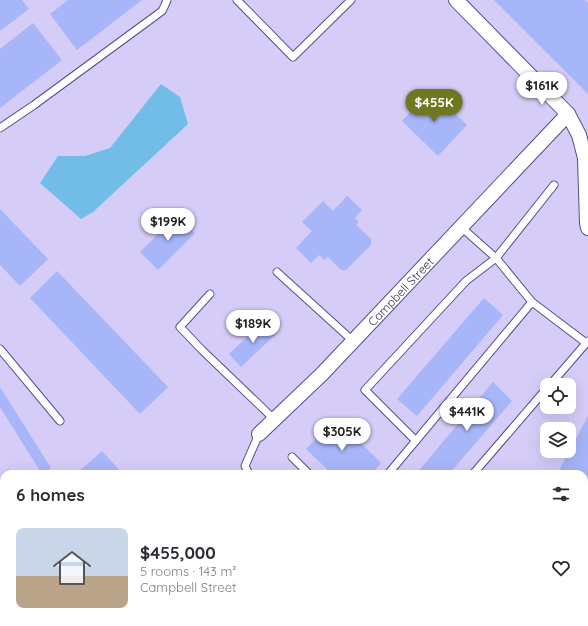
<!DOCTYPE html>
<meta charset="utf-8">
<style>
body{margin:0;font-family:Quicksand,sans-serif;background:#f2f2f3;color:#2b2b33;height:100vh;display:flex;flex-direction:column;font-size:15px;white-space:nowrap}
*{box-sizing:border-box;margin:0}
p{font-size:13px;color:#7c7c81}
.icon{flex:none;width:22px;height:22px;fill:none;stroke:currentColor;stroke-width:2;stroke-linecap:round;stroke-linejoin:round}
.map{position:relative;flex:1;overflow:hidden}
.drawer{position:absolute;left:0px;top:470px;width:588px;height:156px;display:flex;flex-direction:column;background:#fff;border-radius:12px 12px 0 0;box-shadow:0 4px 16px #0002}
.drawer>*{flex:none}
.fabs{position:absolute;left:540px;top:378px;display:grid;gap:8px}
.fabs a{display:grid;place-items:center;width:36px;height:36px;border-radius:8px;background:#fff;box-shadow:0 4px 16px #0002;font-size:20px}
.price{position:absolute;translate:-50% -34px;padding:0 9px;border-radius:14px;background:#fff;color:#222;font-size:13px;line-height:26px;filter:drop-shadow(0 1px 2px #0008)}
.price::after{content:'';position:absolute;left:50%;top:24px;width:12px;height:9px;margin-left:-6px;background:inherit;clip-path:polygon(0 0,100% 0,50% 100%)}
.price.on{background:#6f7721;color:#fff}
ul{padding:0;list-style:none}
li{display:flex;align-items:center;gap:12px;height:100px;padding:0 16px}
li span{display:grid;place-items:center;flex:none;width:112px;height:80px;border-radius:8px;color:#555}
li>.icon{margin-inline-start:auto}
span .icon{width:48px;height:48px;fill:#fffc;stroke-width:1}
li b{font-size:17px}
h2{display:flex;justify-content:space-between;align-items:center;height:48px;padding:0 16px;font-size:17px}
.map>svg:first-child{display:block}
.water{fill:#71bde8}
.building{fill:#a7b5f9}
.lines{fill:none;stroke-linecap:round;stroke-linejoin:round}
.service-casing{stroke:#5c4b8a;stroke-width:9}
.minor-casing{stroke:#5c4b8a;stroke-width:16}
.service{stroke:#fff;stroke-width:7}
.minor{stroke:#fff;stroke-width:14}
.labels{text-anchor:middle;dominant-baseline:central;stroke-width:3;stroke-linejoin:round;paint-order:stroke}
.street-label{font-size:12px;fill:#37304d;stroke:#f4f2fa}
</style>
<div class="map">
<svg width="588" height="626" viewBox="0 0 588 626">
<rect width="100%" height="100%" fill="#d5ccf8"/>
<!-- water -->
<path class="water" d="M 161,84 L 180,97 L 188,124 L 93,212 L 81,219 L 40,183 L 58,156 L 85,156 L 110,148 Z"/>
<!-- building -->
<path class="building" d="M 0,0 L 22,0 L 29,9 L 0,31 Z
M 68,0 L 142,0 L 77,50 L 50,14 Z
M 494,0 L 585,0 L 588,3 L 588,94 Z
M 33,23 L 62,60 L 0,108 L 0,49 Z
M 431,90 L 467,125 L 438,156 L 402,121 Z
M 347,196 L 362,210 L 355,218 L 359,222 L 356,225 L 371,239 L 371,245 L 346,270 L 341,270 L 328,257 L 324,260 L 319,255 L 311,263 L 296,248 L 312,231 L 302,222 L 323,201 L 333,211 Z
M 0,209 L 48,259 L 20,286 L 0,265 Z
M 177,215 L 195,233 L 158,270 L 140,252 Z
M 57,271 L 168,387 L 140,414 L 30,298 Z
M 484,298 L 503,315 L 417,416 L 397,399 Z
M 265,320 L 277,333 L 241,367 L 229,354 Z
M 493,382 L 512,401 L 449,474 L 416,474 Z
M 0,387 L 51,468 L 42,474 L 0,407 Z
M 588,416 L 588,523 L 584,521 L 584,474 L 557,474 Z
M 336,418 L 381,463 L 371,474 L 332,474 L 306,449 Z
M 102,451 L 123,474 L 76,474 Z
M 127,622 L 181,622 L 175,626 L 131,626 Z
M 219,622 L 272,622 L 274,626 L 212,626 Z
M 323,622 L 325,622 L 327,626 L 316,626 Z"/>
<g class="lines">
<!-- service casing -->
<g class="service-casing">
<path id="service" d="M 237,0 L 293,57 L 351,0
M 0,128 L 34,105 L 162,11 L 165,5 L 167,0
M 277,272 L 353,341
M 210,294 L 180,327 L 202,350 L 275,420
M 532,302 L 496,258 L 554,185
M 0,349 L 60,421
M 550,385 L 588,341
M 416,441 L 365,390 L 466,281 L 496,258 L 461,227
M 292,457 L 309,474
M 249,474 L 245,466 L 259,434
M 388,474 L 532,302 L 586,343
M 473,474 L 547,388
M 367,622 L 369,626
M 433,622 L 439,626
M 510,626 L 513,622"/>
</g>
<!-- minor casing -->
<g class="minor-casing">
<g id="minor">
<path d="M 456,0 L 568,114 L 579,135 L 585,158 L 587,223 L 588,228"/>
<path id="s1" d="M 259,434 L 322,374 L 568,114"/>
<path d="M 0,578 L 4,585"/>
<path d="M 25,622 L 27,626"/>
</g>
</g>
<!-- service -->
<use href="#service" class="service"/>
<!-- minor -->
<use href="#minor" class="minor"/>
</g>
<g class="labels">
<!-- street labels -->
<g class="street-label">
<text stroke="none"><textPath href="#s1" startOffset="201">Campbell Street</textPath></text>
</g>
</g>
</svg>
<div class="fabs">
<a><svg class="icon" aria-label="locate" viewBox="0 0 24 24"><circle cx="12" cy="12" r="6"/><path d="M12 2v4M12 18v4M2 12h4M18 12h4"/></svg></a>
<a><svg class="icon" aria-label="layers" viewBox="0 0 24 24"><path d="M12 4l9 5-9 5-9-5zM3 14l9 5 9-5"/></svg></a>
</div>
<b class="price" style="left:542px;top:106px">$161K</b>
<b class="price on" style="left:434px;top:123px">$455K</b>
<b class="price" style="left:168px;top:242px">$199K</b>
<b class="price" style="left:253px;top:344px">$189K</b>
<b class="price" style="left:467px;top:432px">$441K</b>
<b class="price" style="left:342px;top:452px">$305K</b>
<section class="drawer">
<h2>6 homes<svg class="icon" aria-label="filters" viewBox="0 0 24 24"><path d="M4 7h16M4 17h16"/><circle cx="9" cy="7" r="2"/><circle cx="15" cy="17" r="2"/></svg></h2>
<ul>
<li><span style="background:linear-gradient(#c9d6e8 60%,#b9a48a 0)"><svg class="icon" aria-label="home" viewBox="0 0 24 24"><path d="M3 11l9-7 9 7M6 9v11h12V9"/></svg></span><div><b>$455,000</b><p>5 rooms · 143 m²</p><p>Campbell Street</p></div><svg class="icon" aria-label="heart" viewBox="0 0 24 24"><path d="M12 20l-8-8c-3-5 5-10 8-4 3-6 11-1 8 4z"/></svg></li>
</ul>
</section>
</div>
